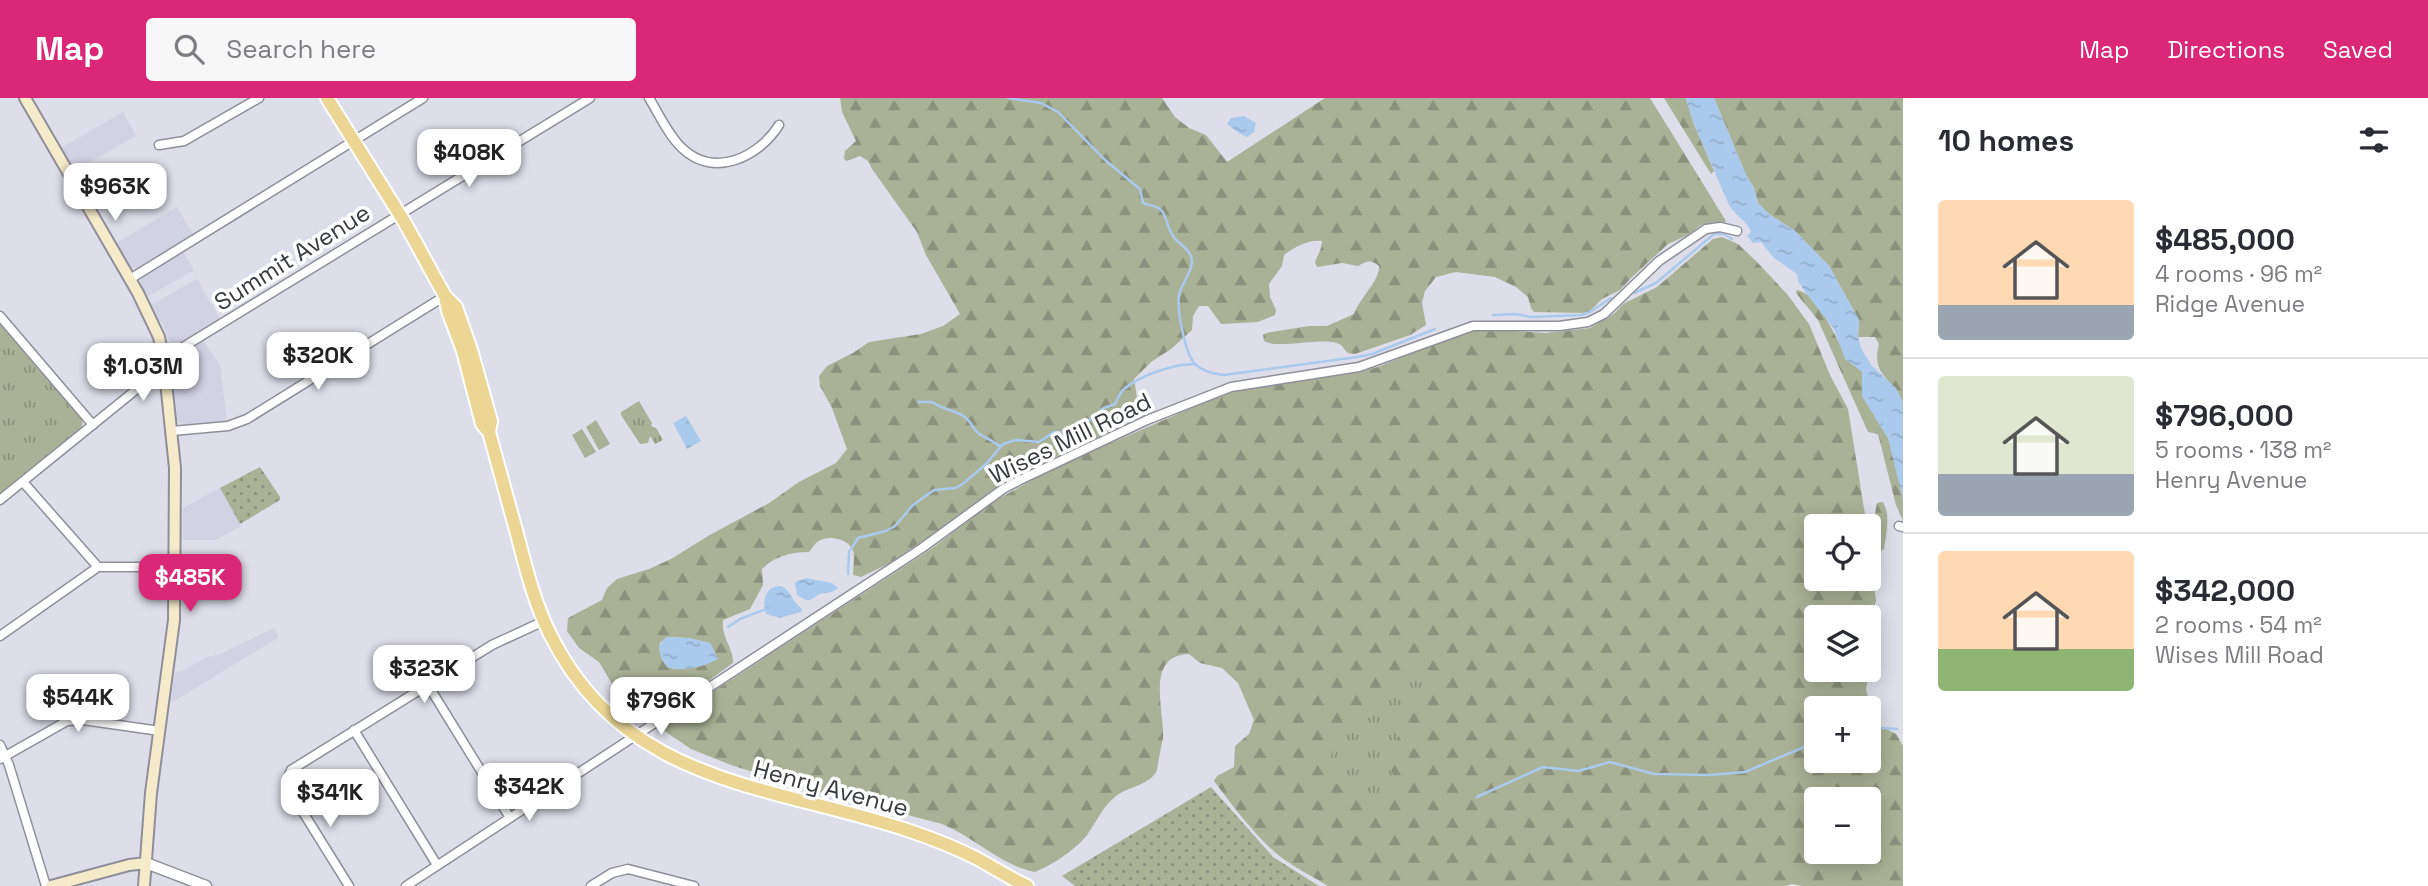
<!DOCTYPE html>
<meta charset="utf-8">
<style>
body{margin:0;font-family:"Space Grotesk",sans-serif;background:#f7f7f7;color:#2b2b33;height:100vh;display:flex;flex-direction:column;font-size:26px;white-space:nowrap}
*{box-sizing:border-box;margin:0}
p{font-size:23px;color:#7c7c81}
.icon{flex:none;width:38px;height:38px;fill:none;stroke:currentColor;stroke-width:2;stroke-linecap:round;stroke-linejoin:round}
.map{position:relative;flex:1;overflow:hidden}
.drawer{display:flex;flex-direction:column;background:#fff;width:525px}
.drawer>*{flex:none}
.buttons{position:absolute;left:1804px;top:416px;display:grid;gap:14px}
.buttons a{display:grid;place-items:center;width:77px;height:77px;border-radius:7px;background:#fff;box-shadow:0 4px 18px #0003;font-size:35px}
.price{position:absolute;translate:-50% -60px;padding:0 16px;border-radius:14px;background:#fff;color:#222;font-size:23px;line-height:46px;filter:drop-shadow(0 2px 4px #0008)}
.price::after{content:'';position:absolute;left:50%;top:42px;width:21px;height:16px;margin-left:-10px;background:inherit;clip-path:polygon(0 0,100% 0,50% 100%)}
.price.active{background:#db2777;color:#fff}
ul{padding:0;list-style:none}
li{display:flex;align-items:center;gap:21px;height:175px;padding:0 35px}
li+li{border-top:2px solid #e1e1e2}
li span{display:grid;place-items:center;flex:none;width:196px;height:140px;border-radius:7px;color:#555}
li>.icon{margin-inline-start:auto}
span .icon{width:84px;height:84px;fill:#fffc;stroke-width:1}
li b{font-size:30px}
h2{display:flex;justify-content:space-between;align-items:center;height:84px;padding:0 35px;font-size:30px}
header{display:flex;align-items:center;gap:42px;box-sizing:border-box;height:98px;padding:0 35px;background:#db2777;color:#fff}
header strong{font-size:33px}
nav{display:flex;gap:38px;margin-inline-start:auto;font-size:24px}
.search{width:490px;height:63px;background:#f7f7f7;display:flex;align-items:center;gap:18px;box-sizing:border-box;padding:0 24px;border-radius:7px;color:#7c7c81;font-size:26px}
main{display:flex;flex:1;min-height:0}
.map>svg:first-child{display:block}
.built{fill:#d2d2e5}
.grass{fill:url(#grass-dots)}
.forest{fill:url(#forest-firs);fill-rule:evenodd}
.park{fill:url(#park-tufts)}
.garden{fill:#a9b196}
.water{fill:url(#water-ripples)}
.lines{fill:none;stroke-linecap:round;stroke-linejoin:round}
.stream{stroke:#aacaed;stroke-width:2.5}
.minor-casing{stroke:#8f8f9a;stroke-width:11}
.tertiary-casing{stroke:#8f8f9a;stroke-width:13}
.secondary-casing{stroke:#8f8f9a;stroke-width:14}
.primary-casing{stroke:#fff;stroke-width:16}
.minor{stroke:#fff;stroke-width:8}
.tertiary{stroke:#fff;stroke-width:10}
.secondary{stroke:#f5eaca;stroke-width:10}
.primary{stroke:#ebd696;stroke-width:12}
.labels{text-anchor:middle;dominant-baseline:central;stroke-width:7;stroke-linejoin:round;paint-order:stroke}
.street-label{font-size:24px;fill:#3a3b3f;stroke:#fff}
</style>
<header>
<strong>Map</strong>
<div class="search"><svg class="icon" aria-label="search" viewBox="0 0 24 24"><circle cx="10" cy="10" r="6"/><path d="M15 15l6 6"/></svg>Search here</div>
<nav><a>Map</a><a>Directions</a><a>Saved</a></nav>
</header>
<main>
<div class="map">
<svg width="1903" height="788" viewBox="0 0 1903 788">
<defs>
<pattern id="grass-dots" width="8" height="8" patternUnits="userSpaceOnUse" patternTransform="scale(1.75)"><rect width="8" height="8" fill="#a9b196"/><path d="M2 2h.1M6 6h.1" fill="none" stroke="#8b917c" stroke-width="1.8" stroke-linecap="round"/></pattern>
<pattern id="forest-firs" width="22" height="20" patternUnits="userSpaceOnUse" patternTransform="scale(1.75)"><rect width="22" height="20" fill="#a9b196"/><path d="M5 1l3.5 6h-7zM16 11l3.5 6h-7z" fill="#8b917c"/></pattern>
<pattern id="park-tufts" width="24" height="20" patternUnits="userSpaceOnUse" patternTransform="scale(1.75)"><rect width="24" height="20" fill="#a9b196"/><path d="M3 7l-1-3M5 7V3M7 7l1-3M15 17l-1-3M17 17v-4M19 17l1-3" fill="none" stroke="#8b917c"/></pattern>
<pattern id="water-ripples" width="26" height="14" patternUnits="userSpaceOnUse" patternTransform="scale(1.75)"><rect width="26" height="14" fill="#aacaed"/><path d="M2 4q2-2 4 0t4 0M15 11q2-2 4 0t4 0" fill="none" stroke="#93aecc"/></pattern>
</defs>
<rect width="100%" height="100%" fill="#dddee9"/>
<!-- built -->
<path class="built" d="M 123,14 L 136,38 L 74,73 L 61,50 Z
M 177,109 L 193,136 L 137,171 L 131,170 L 116,145 Z
M 183,153 L 194,172 L 147,199 L 139,180 Z
M 197,181 L 220,221 L 172,249 L 162,224 L 158,222 L 151,207 Z
M 203,242 L 220,267 L 227,324 L 188,327 L 179,324 L 177,320 L 172,266 L 174,260 Z
M 220,390 L 241,428 L 216,442 L 183,442 L 183,410 Z
M 274,530 L 279,539 L 171,605 L 175,574 L 182,573 L 205,560 L 220,556 Z"/>
<!-- grass -->
<path class="grass" d="M 260,369 L 280,399 L 280,402 L 240,426 L 220,390 Z
M 1211,689 L 1273,759 L 1319,788 L 1075,788 L 1062,778 Z"/>
<!-- forest -->
<path class="forest" d="M 840,0 L 1162,0 L 1175,19 L 1189,30 L 1206,37 L 1227,64 L 1325,0 L 1650,0 L 1726,123 L 1724,125 L 1713,124 L 1701,127 L 1688,137 L 1668,146 L 1631,180 L 1620,192 L 1602,201 L 1588,215 L 1534,214 L 1531,210 L 1528,199 L 1516,189 L 1495,179 L 1456,174 L 1436,179 L 1425,193 L 1422,205 L 1426,227 L 1410,237 L 1355,256 L 1348,255 C 1345,253 1344,250 1341,247 C 1328,237 1279,252 1264,243 L 1263,237 L 1266,235 L 1309,228 L 1327,228 L 1354,216 C 1360,199 1380,183 1379,168 C 1371,161 1366,163 1358,168 L 1342,165 L 1317,169 L 1315,164 L 1321,150 L 1322,143 C 1309,141 1294,149 1284,157 L 1282,168 L 1269,186 L 1270,199 L 1276,212 L 1275,217 L 1258,224 L 1221,226 L 1208,208 L 1199,208 L 1193,218 L 1192,232 L 1171,251 L 1151,264 L 1134,281 L 1139,313 L 1117,325 L 1105,336 L 1009,380 L 942,430 L 888,466 L 861,479 L 853,477 C 853,470 855,459 853,453 C 849,440 827,436 817,444 C 814,447 812,450 809,454 C 791,454 775,458 762,471 L 763,487 L 750,511 L 723,522 C 721,540 734,551 733,565 L 704,586 L 680,599 L 663,615 L 651,619 L 642,618 L 624,606 L 599,564 L 579,550 L 567,533 L 568,520 L 602,502 L 607,490 L 617,481 L 649,471 L 671,461 L 708,438 L 769,405 L 799,384 L 836,365 L 847,351 L 832,310 L 820,288 L 819,278 L 827,268 L 853,255 L 869,244 L 921,236 L 943,228 L 960,216 L 926,157 L 917,134 L 872,71 L 868,63 L 860,58 L 847,63 L 844,61 L 845,53 L 856,43 L 842,14 ZM 667,539 L 688,540 L 710,545 L 718,561 L 695,569 L 673,571 C 663,563 658,559 660,545 Z
M 1664,0 L 1686,0 L 1693,24 L 1714,73 L 1711,76 Z
M 1714,0 L 1903,0 L 1903,304 C 1890,278 1871,276 1879,246 L 1875,239 L 1858,239 L 1859,222 L 1829,168 L 1795,133 L 1769,116 L 1758,105 L 1754,90 L 1746,77 Z
M 1722,139 L 1738,146 L 1757,164 L 1787,196 L 1809,226 L 1830,277 L 1848,311 L 1867,429 L 1816,429 L 1816,481 L 1869,481 L 1869,444 L 1876,503 L 1871,520 L 1871,540 L 1869,545 L 1869,520 L 1816,520 L 1816,572 L 1869,572 L 1869,560 L 1872,564 L 1866,591 L 1873,621 L 1879,627 L 1896,636 L 1903,648 L 1903,788 L 1803,788 L 1792,786 L 1785,788 L 1328,788 C 1314,779 1299,772 1285,762 C 1261,746 1232,707 1214,683 L 1217,678 L 1234,669 L 1235,648 L 1249,636 L 1254,622 L 1238,585 L 1222,570 L 1200,565 L 1189,556 C 1144,557 1165,614 1163,641 C 1162,643 1157,671 1157,672 C 1151,687 1127,689 1116,698 C 1103,708 1097,723 1087,737 C 1075,752 1052,767 1035,774 C 1004,769 972,738 942,726 L 804,690 L 731,667 L 691,651 L 663,632 L 665,626 L 677,617 L 934,449 L 989,406 L 1054,370 L 1221,297 L 1238,292 L 1349,276 L 1378,269 L 1466,233 L 1482,231 L 1546,235 L 1590,230 L 1615,215 L 1623,206 L 1657,189 L 1713,141 ZM 1816,611 L 1869,611 L 1869,663 L 1816,663 ZM 1816,702 L 1869,702 L 1869,754 L 1816,754 Z
M 1797,192 C 1820,196 1837,246 1850,263 C 1853,267 1858,269 1862,274 L 1862,298 L 1888,340 L 1893,354 L 1903,402 L 1903,423 L 1896,407 L 1878,336 L 1868,334 L 1818,222 L 1796,195 Z
M 1883,404 C 1891,418 1886,436 1884,451 L 1881,453 L 1874,421 L 1877,405 Z"/>
<!-- park -->
<path class="park" d="M 0,224 L 81,318 C 85,329 80,332 73,339 L 0,397 Z
M 639,303 L 652,325 L 651,328 L 656,330 L 663,342 L 655,346 L 650,338 L 648,345 L 640,346 L 621,317 L 621,314 Z
M 1417,575 L 1427,583 L 1426,592 C 1417,609 1387,649 1390,667 C 1392,679 1401,688 1402,698 L 1398,701 L 1355,700 L 1332,682 L 1328,671 L 1337,634 L 1343,628 L 1412,576 Z"/>
<!-- garden -->
<path class="garden" d="M 596,322 L 610,346 L 599,352 L 586,329 Z
M 582,331 L 596,354 L 585,360 L 572,337 Z"/>
<!-- water -->
<path class="water" d="M 1686,0 L 1714,0 L 1746,77 L 1754,90 L 1758,105 L 1769,116 L 1795,133 L 1829,168 L 1859,222 L 1858,239 L 1861,250 L 1871,267 L 1896,290 L 1903,304 L 1903,402 L 1888,340 L 1862,298 L 1862,274 L 1845,261 L 1834,231 L 1805,194 L 1798,183 L 1797,176 L 1774,160 L 1761,144 L 1753,145 L 1747,138 L 1751,134 C 1747,123 1735,117 1729,107 L 1693,24 Z
M 1244,18 L 1256,25 L 1254,34 L 1247,39 L 1240,36 L 1227,26 L 1231,20 Z
M 686,318 L 701,343 L 687,351 L 673,325 Z
M 806,480 L 832,485 L 838,490 L 832,494 L 819,496 C 809,504 808,504 797,497 L 795,486 L 797,483 Z
M 781,488 C 790,491 793,505 802,511 L 801,514 L 780,520 L 766,516 C 761,503 766,487 781,488 Z
M 667,539 L 688,540 L 710,545 L 718,561 C 704,569 682,574 667,569 C 659,559 655,547 667,539 Z"/>
<g class="lines">
<!-- stream -->
<path class="stream" d="M 1008,0 L 1041,5 L 1058,14 L 1105,62 L 1140,91 L 1143,105 C 1150,108 1157,107 1162,113 C 1167,120 1168,131 1173,138 C 1179,147 1191,151 1192,163 C 1192,174 1183,184 1180,193 C 1175,207 1185,255 1195,266 C 1203,274 1214,276 1224,277 L 1357,259 L 1372,256 L 1435,231
M 1634,195 L 1656,185 L 1714,136 L 1724,136 L 1732,141
M 1493,217 L 1516,216 L 1531,219 L 1581,217 L 1590,214 L 1611,200
M 919,304 L 932,304 C 942,311 952,312 962,317 C 969,321 969,323 973,329 C 978,339 991,340 999,348
M 848,476 L 849,454 L 858,440 L 886,433 L 895,428 L 913,407 L 934,392 L 956,390 L 964,385 L 986,366 L 1003,346 L 1016,342 L 1039,344 L 1054,334 L 1067,335 L 1082,328 L 1104,310 L 1115,306 C 1118,301 1120,294 1124,291 C 1141,277 1173,266 1195,266
M 728,529 L 740,521 L 766,511
M 1869,629 L 1897,631
M 1477,699 L 1543,669 L 1578,673 L 1610,664 L 1654,676 L 1710,677 L 1745,674 L 1816,644"/>
<!-- minor casing -->
<g class="minor-casing">
<path id="minor" d="M 649,0 C 659,16 668,37 682,50 C 714,81 759,59 779,27
M 159,47 L 184,43 L 259,0
M 130,181 L 423,0
M 0,218 L 93,327
M 172,333 L 228,328 L 247,321 L 445,198
M 23,384 L 98,469
M 0,402 L 148,282 L 175,254 L 590,0
M 1899,428 L 1903,429
M 0,538 L 98,469 L 175,469
M 428,587 L 510,720
M 354,632 L 437,767
M 0,647 L 9,667 L 46,788
M 0,661 L 67,623 L 83,622 L 160,633
M 349,788 L 288,690 L 287,682 L 291,672 L 492,547 L 544,523
M 406,788 L 922,450 L 1003,391 L 1020,382 L 1147,322 L 1231,289 L 1359,269 L 1473,228 L 1559,228 L 1588,224 L 1604,216 L 1659,163 L 1706,131 L 1720,129 L 1737,133
M 591,788 L 612,775 L 628,771 L 694,788"/>
</g>
<!-- tertiary casing -->
<g class="tertiary-casing">
<path id="tertiary" d="M 146,765 L 206,788"/>
</g>
<!-- secondary casing -->
<g class="secondary-casing">
<path id="secondary" d="M 25,0 L 138,195 L 159,239 L 164,265 L 175,370 L 174,522 L 151,695 L 144,788
M 51,788 L 129,767 L 146,765"/>
</g>
<!-- primary casing -->
<g class="primary-casing">
<path id="primary" d="M 327,0 L 405,125 L 445,198 L 456,209 L 471,252 L 491,323 L 489,334
M 445,198 L 448,213 L 463,253 L 482,326 L 489,334 C 498,368 508,402 517,436 C 526,470 534,504 550,536 C 625,687 768,686 907,732 C 931,740 954,749 976,760 C 993,769 1009,780 1027,788"/>
</g>
<!-- minor -->
<use href="#minor" class="minor"/>
<!-- tertiary -->
<use href="#tertiary" class="tertiary"/>
<!-- secondary -->
<use href="#secondary" class="secondary"/>
<!-- primary -->
<use href="#primary" class="primary"/>
</g>
<g class="labels">
<!-- street labels -->
<g class="street-label">
<text transform="translate(292 159) rotate(-32)">Summit Avenue</text>
<text transform="translate(1070 340) rotate(-26)">Wises Mill Road</text>
<text transform="translate(831 690) rotate(15)">Henry Avenue</text>
</g>
</g>
</svg>
<div class="buttons">
<a><svg class="icon" aria-label="locate" viewBox="0 0 24 24"><circle cx="12" cy="12" r="6"/><path d="M12 2v4M12 18v4M2 12h4M18 12h4"/></svg></a>
<a><svg class="icon" aria-label="layers" viewBox="0 0 24 24"><path d="M12 4l9 5-9 5-9-5zM3 14l9 5 9-5"/></svg></a>
<a>+</a>
<a>−</a>
</div>
<b class="price" style="left:469px;top:91px">$408K</b>
<b class="price" style="left:115px;top:125px">$963K</b>
<b class="price" style="left:318px;top:294px">$320K</b>
<b class="price" style="left:143px;top:305px">$1.03M</b>
<b class="price active" style="left:190px;top:516px">$485K</b>
<b class="price" style="left:424px;top:607px">$323K</b>
<b class="price" style="left:78px;top:636px">$544K</b>
<b class="price" style="left:661px;top:639px">$796K</b>
<b class="price" style="left:529px;top:725px">$342K</b>
<b class="price" style="left:330px;top:731px">$341K</b>
</div>
<section class="drawer">
<h2>10 homes<svg class="icon" aria-label="filters" viewBox="0 0 24 24"><path d="M4 7h16M4 17h16"/><circle cx="9" cy="7" r="2"/><circle cx="15" cy="17" r="2"/></svg></h2>
<ul>
<li><span style="background:linear-gradient(#ffd9b3 75%,#9aa5b1 0)"><svg class="icon" aria-label="home" viewBox="0 0 24 24"><path d="M3 11l9-7 9 7M6 9v11h12V9"/></svg></span><div><b>$485,000</b><p>4 rooms · 96 m²</p><p>Ridge Avenue</p></div></li>
<li><span style="background:linear-gradient(#dfe7d0 70%,#9aa5b1 0)"><svg class="icon" aria-label="home" viewBox="0 0 24 24"><path d="M3 11l9-7 9 7M6 9v11h12V9"/></svg></span><div><b>$796,000</b><p>5 rooms · 138 m²</p><p>Henry Avenue</p></div></li>
<li><span style="background:linear-gradient(#ffd9b3 70%,#8fb573 0)"><svg class="icon" aria-label="home" viewBox="0 0 24 24"><path d="M3 11l9-7 9 7M6 9v11h12V9"/></svg></span><div><b>$342,000</b><p>2 rooms · 54 m²</p><p>Wises Mill Road</p></div></li>
</ul>
</section>
</main>
